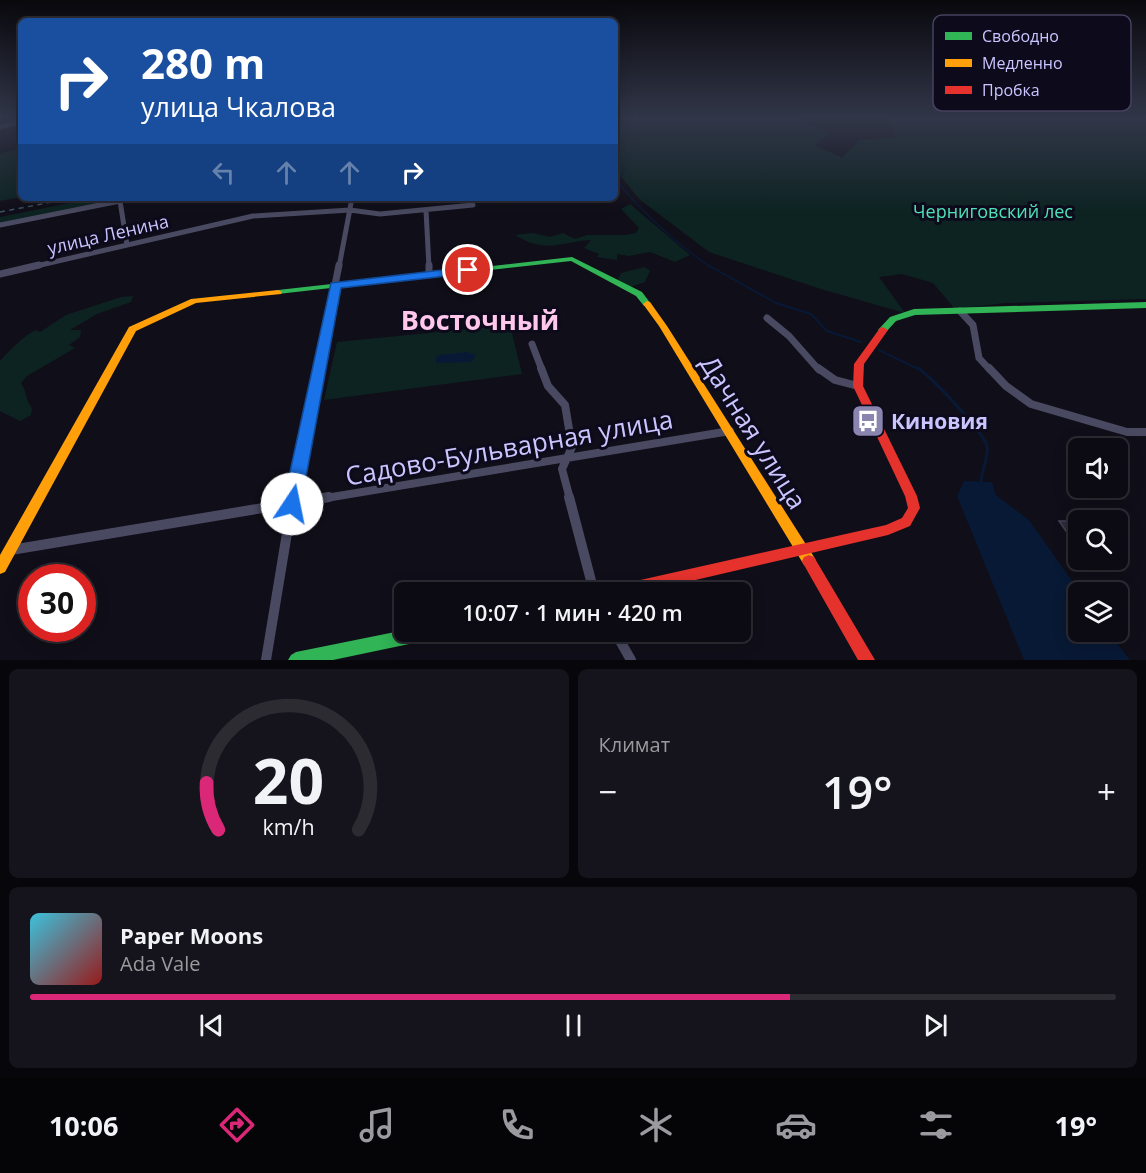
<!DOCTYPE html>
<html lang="ru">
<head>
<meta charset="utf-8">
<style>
  body { margin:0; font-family:"Open Sans",sans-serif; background:#15131b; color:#f1f3f6; height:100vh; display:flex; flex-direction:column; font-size:22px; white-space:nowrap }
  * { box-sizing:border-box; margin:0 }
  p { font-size:20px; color:#9a9a9f }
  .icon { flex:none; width:33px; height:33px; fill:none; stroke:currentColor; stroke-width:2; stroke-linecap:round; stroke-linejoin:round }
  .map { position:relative; height:660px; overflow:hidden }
  .drawer { display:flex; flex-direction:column; gap:9px; padding:9px; background:#07060a; flex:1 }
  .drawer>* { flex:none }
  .top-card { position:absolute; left:18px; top:18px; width:600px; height:183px; border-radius:9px; box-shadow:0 3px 15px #0003,0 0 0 2px #2c2b32; background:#1a4fa0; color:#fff; overflow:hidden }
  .buttons { position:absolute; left:1068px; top:438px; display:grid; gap:12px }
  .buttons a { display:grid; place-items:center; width:60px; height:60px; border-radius:9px; background:#0c0a12; box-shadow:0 3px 15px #0003,0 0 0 2px #2c2b32; font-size:30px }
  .speed { position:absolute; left:18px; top:564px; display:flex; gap:12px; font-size:30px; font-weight:700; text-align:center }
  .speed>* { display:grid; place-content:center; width:78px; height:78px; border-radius:50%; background:#0c0a12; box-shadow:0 3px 15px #0003,0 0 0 2px #2c2b32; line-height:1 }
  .speed .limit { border:9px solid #d22; background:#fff; color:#111 }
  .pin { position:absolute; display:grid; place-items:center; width:51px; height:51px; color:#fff; margin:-26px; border:3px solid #fff; border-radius:50%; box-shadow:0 2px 6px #0007 }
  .me { position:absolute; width:66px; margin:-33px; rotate:11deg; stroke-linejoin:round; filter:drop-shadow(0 0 4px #0008) }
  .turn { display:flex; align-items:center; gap:21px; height:126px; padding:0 24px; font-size:27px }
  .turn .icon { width:78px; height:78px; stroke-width:2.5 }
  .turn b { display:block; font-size:42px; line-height:51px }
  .lanes { display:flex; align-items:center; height:57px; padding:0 24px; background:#0003; justify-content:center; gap:30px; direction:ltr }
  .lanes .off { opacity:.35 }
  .big { font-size:45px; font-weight:600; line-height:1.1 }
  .drawer .card { flex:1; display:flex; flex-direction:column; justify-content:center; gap:9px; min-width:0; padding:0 21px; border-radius:9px; background:#15131b }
  .drawer .dial { align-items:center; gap:0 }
  .dial svg { height:156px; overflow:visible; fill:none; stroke:#2c2b32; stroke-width:7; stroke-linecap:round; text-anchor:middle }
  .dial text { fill:#f1f3f6; stroke:none }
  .song { display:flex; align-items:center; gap:18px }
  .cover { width:72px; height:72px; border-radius:9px; background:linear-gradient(135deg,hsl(190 70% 55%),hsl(0 70% 35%)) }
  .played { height:6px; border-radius:3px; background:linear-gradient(90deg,#db2777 70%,#2c2b32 70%) }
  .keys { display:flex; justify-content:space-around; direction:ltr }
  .heat { display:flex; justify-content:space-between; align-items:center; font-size:33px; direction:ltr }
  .drawer .tiles { flex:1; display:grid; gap:9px; grid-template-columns:1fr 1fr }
  .card:last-child { grid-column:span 2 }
  .trip { position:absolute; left:394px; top:582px; width:357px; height:60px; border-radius:9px; background:#0c0a12; box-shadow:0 3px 15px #0003,0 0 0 2px #2c2b32; font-weight:600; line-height:60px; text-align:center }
  .menu { display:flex; height:96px; justify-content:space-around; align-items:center; background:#050407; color:#9a9a9f }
  .menu .icon { width:42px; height:42px }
  .menu .selected { color:#db2777 }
  .menu b { font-size:27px; color:#f1f3f6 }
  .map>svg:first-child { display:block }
  .green { fill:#0d2322 }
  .water { fill:#081935 }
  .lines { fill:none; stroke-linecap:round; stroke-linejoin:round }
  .stream-far2 { stroke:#081935; stroke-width:1.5 }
  .stream-far1 { stroke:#081935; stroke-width:2 }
  .stream { stroke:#081935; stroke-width:3 }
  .building { fill:#2d2b3b; stroke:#434057; stroke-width:1.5 }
  .street-far4 { stroke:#494961; stroke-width:4.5 }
  .street-far3 { stroke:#494961; stroke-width:5 }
  .street-far2 { stroke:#494961; stroke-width:7 }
  .street-far1 { stroke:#494961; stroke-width:8 }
  .street { stroke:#494961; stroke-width:10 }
  .fast { fill:#30b455; fill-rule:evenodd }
  .slow { fill:#ff9f0a; fill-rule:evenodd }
  .jam { fill:#e5322d; fill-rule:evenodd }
  .rail { stroke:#3b5262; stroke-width:1.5; stroke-dasharray:5 4.5; stroke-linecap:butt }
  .route { fill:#1a73e8; stroke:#114b97; stroke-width:1.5 }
  .labels { text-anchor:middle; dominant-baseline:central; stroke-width:6; stroke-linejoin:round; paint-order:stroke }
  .far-park-label { font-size:18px; fill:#4ee2b8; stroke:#0d0a1c }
  .far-street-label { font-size:18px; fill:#cac5ff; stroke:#0d0a1c }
  .poi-label { font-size:21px; font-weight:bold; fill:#cac5ff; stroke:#0d0a1c; text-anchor:start }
  .near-street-label { font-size:26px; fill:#cac5ff; stroke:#0d0a1c }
  .district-label { font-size:27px; font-weight:bold; fill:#ffc7ec; stroke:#0d0a1c }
  .key { fill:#0d0a1c; stroke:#464260; stroke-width:1.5 }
  .key-label { font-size:16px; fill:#cac5ff }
</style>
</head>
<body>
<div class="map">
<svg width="1146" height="660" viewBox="0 0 1146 660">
  <rect width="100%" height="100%" fill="#100e18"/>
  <path class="green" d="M630 118H785L803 120 830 134 815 145 842 158 859 140 897 137 888 123 890 122 885 118H1146V299L1005 303 955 309 933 283 902 274 879 277 905 313 821 289 709 252 639 199 615 169V121Z
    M21 148V197L0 201V154Z
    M94 198H135L0 224V217Z
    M630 204 690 255 675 262 650 252 629 256 617 254V260L597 257 599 254 584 248 591 240C561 242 545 254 515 235L533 233 550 237 563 233 575 239 587 235H625L636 233 639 228 621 209Z
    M645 267 650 271 645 282 630 287 617 281 621 273Z
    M133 296 131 302 97 314 70 330H81L80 337 69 345 75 348 27 376 21 383C27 391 25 400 32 408L31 415 20 421 0 411V361C11 349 22 337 36 330L40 332 66 315 121 297Z
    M510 325 522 374 324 400 337 342Z"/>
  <path class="water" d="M467 352 476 355 471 362 436 363V357L440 355Z
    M964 481 992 482 996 495 1029 520 1080 592 1078 632H1108L1130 660H1024L957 496Z"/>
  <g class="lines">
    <path class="stream-far2" d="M615 152 616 163 625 170 617 181C644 215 675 242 710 267"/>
    <path class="stream-far1" d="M708 265 776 303 811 314 827 331 861 342
      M879 350 920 370"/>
    <path class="stream" d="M918 368C932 378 983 431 987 446 989 458 981 470 981 483"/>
  </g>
  <path class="building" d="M1059 521H1078V534H1068Z"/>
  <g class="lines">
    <path class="street-far4" d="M0 127 21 122"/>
    <path class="street-far3" d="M120 201 127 245
      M426 210 429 267
      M0 225 135 198
      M32 267 253 216 350 210 380 214 473 205
      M339 267 352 198"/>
    <path class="street-far2" d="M429 265V275
      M0 274 39 265
      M960 311 973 325 979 358 990 370
      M767 318 789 336 819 370
      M532 344 542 370
      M318 370 339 265"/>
    <path class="street-far1" d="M541 368 548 386 565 405 572 447 562 469 570 499
      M818 368 835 380 858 386
      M989 368 1006 386 1031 404 1127 432H1146
      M293 499 319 368
      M320 499 730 431"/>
    <path class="street" d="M569 497 594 592
      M11 550 329 497
      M615 632 631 660
      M266 660 293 497"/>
    <path class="fast" d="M572 257 642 292 651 304 650 306H644L636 296 571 261 278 294 274 292 278 290Z
      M1146 302V308L915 315 896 321 886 332 883 333 878 330 890 317 914 309Z
      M405 630V632H440L438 637 433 639 333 660H288L291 655 296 652Z"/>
    <path class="slow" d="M278 290 282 292 281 294 196 303 136 331 5 572 0 574V555L129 327 191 299Z
      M647 301 650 302 667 326 814 557 816 561 814 565 809 567 804 565 659 326 643 304Z"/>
    <path class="jam" d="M883 327 888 330 864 364 863 386 917 496 920 508 910 526 888 535 644 592H611L613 587 618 585 886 525 902 518 908 508 905 496 853 386 854 364 880 328Z
      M809 555 814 557 875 660H858L804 565 802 561 804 557Z"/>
    <path class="rail" d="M0 212 73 198"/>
  </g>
  <linearGradient id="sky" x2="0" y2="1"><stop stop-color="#09080d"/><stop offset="0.56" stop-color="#313648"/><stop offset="1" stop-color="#313648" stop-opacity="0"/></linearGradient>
  <rect width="1146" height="211" fill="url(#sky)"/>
  <path class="route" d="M468 267 474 270 473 273 341 288 301 504 299 510 292 512 285 510 283 504 331 283Z"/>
  <defs>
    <symbol id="bus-square" viewBox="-11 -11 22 22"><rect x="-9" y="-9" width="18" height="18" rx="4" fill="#8985ae" stroke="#0d0a1c"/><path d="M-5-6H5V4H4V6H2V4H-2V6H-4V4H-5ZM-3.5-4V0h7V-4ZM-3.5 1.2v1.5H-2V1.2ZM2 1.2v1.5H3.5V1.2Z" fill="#fff"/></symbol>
  </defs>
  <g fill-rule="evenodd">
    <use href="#bus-square" x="849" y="402" width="38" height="38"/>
  </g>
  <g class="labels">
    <g class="far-park-label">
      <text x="993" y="211">Черниговский лес</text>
    </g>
    <g class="far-street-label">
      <text transform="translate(108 234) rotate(-13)">улица Ленина</text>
    </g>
    <g class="poi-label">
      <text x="891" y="421">Киновия</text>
    </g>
    <g class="near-street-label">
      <text transform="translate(754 432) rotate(58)">Дачная улица</text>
      <text transform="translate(509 447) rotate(-10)">Садово-Бульварная улица</text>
    </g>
    <g class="district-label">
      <text x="480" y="319">Восточный</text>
    </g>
  </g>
  <rect x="933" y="15" width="198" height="96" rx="9" class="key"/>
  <rect x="945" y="32" width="27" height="8" fill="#30b455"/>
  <rect x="945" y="59" width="27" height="8" fill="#ff9f0a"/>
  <rect x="945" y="86" width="27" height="8" fill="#e5322d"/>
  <g class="key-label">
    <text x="982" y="42">Свободно</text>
    <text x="982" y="69">Медленно</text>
    <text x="982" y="96">Пробка</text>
  </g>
</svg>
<div class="buttons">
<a><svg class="icon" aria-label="sound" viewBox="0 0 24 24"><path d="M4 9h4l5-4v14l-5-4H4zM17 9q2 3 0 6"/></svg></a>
<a><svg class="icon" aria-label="search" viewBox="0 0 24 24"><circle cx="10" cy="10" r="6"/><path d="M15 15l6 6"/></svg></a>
<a><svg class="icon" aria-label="layers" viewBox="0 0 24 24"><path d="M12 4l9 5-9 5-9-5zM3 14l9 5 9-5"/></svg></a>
</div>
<div class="speed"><div class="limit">30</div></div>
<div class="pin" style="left:468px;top:270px;background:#d93025"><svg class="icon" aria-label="arrive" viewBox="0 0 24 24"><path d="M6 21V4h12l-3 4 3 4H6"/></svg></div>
<svg class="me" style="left:292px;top:504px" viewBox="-20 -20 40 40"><circle r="19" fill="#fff"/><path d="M0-13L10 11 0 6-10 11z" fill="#1a73e8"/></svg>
<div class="trip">10:07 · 1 мин · 420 m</div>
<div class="top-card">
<div class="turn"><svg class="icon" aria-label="right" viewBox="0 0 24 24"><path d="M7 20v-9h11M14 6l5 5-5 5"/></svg><div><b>280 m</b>улица Чкалова</div></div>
<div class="lanes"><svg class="icon off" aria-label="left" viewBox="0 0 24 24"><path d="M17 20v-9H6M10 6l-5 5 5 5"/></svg><svg class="icon off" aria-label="ahead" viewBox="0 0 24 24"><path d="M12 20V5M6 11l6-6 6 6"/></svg><svg class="icon off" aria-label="ahead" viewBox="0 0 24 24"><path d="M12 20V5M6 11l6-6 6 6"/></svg><svg class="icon" aria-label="right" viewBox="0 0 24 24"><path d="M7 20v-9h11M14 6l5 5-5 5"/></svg></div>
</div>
</div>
<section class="drawer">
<div class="tiles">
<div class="card dial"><svg viewBox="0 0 100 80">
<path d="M14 69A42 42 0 1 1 86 69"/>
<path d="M14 69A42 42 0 0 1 8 45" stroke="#db2777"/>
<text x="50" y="56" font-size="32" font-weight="700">20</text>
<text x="50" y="72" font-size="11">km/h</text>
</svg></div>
<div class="card"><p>Климат</p>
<div class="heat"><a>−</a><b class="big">19°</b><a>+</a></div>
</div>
<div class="card">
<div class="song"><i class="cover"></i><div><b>Paper Moons</b><p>Ada Vale</p></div></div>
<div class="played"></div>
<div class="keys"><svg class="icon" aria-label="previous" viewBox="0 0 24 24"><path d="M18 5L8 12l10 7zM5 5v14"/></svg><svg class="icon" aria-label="pause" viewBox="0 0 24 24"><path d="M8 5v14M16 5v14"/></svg><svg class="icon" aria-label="next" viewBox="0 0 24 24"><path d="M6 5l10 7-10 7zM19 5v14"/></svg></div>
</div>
</div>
</section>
<nav class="menu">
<b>10:06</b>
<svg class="icon selected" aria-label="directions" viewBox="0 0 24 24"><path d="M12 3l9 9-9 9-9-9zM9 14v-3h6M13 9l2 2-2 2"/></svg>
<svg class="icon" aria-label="music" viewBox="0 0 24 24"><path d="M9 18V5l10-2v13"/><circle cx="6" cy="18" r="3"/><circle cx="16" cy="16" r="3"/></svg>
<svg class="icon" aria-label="phone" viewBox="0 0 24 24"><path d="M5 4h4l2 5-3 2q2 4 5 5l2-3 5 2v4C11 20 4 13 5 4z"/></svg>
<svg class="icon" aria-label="climate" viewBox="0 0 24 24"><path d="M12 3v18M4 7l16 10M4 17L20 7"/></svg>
<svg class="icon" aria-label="car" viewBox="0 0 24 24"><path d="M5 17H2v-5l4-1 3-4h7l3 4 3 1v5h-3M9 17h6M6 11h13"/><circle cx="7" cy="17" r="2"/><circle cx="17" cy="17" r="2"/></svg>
<svg class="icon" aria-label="filters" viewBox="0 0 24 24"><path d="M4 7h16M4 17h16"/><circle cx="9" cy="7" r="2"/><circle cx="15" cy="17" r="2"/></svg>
<b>19°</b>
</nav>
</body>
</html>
